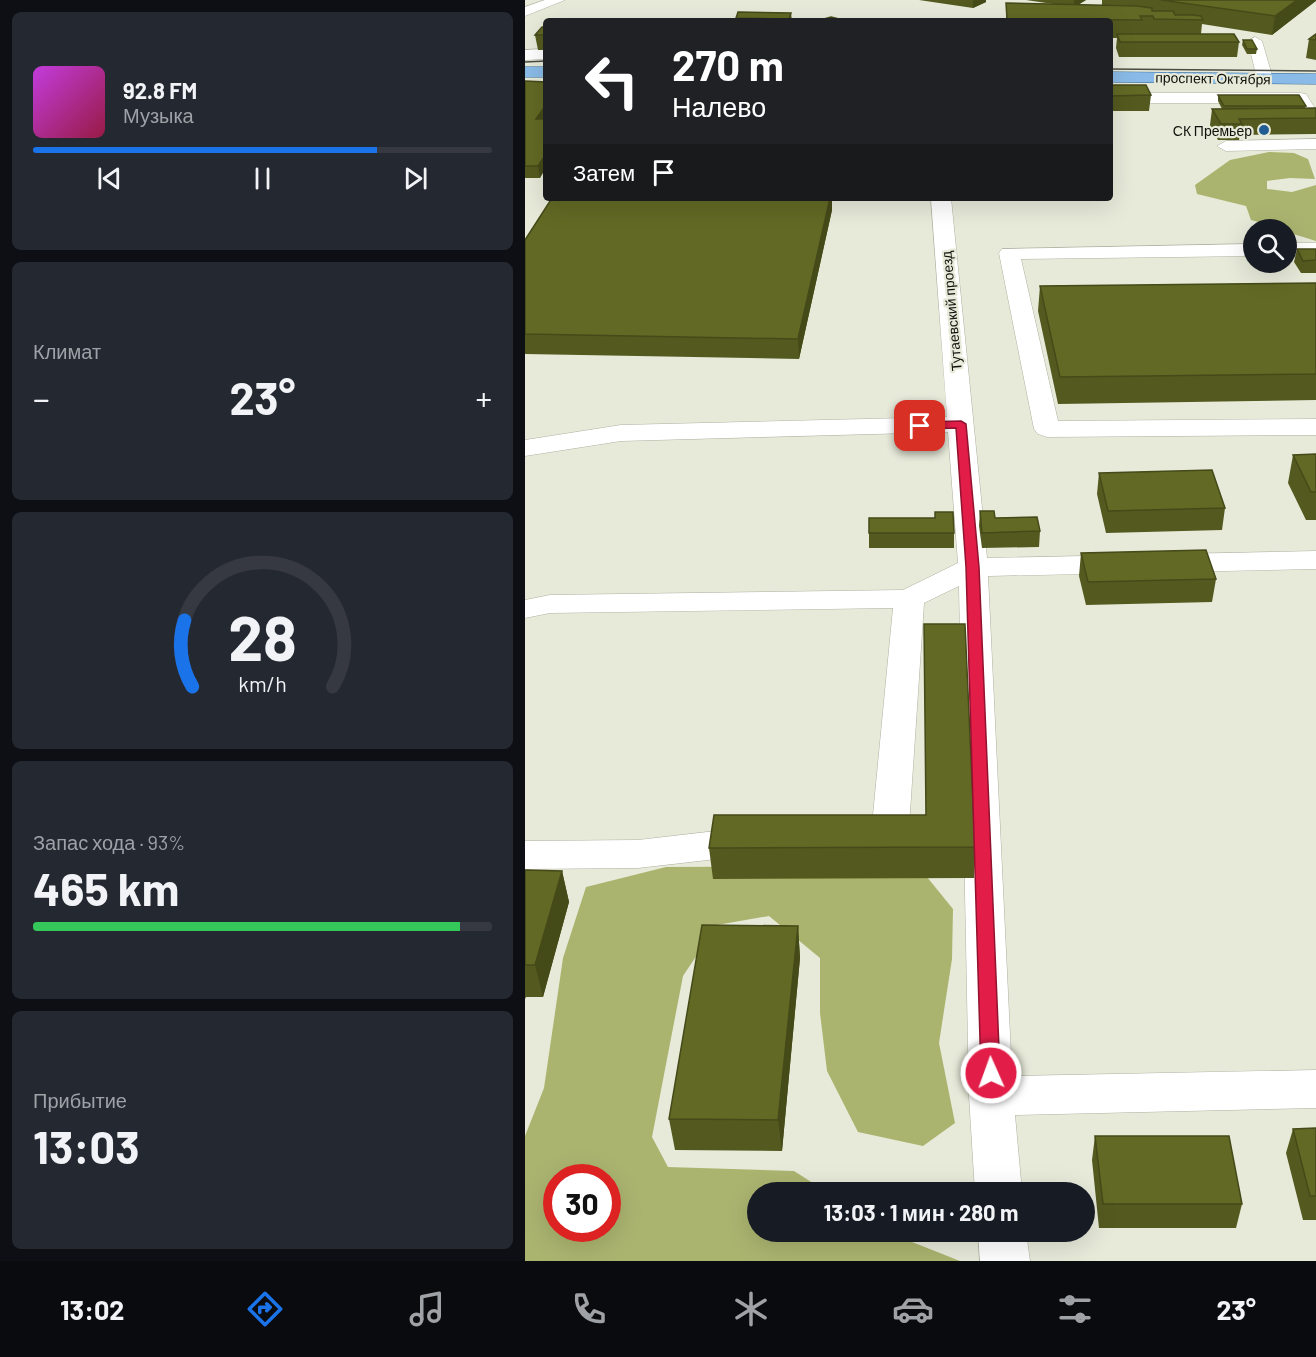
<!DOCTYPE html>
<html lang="ru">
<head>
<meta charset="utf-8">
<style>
  body { margin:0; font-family:Barlow,sans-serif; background:#242831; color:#f1f3f6; height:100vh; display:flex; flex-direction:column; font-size:22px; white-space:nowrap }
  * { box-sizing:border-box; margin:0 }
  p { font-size:20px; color:#9ea1a6 }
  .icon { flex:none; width:33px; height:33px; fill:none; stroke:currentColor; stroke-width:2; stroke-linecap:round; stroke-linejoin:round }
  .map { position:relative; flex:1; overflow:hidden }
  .sheet { display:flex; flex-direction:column; gap:12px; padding:12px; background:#0d0f14; width:525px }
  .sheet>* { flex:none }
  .guide { position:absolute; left:18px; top:18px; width:570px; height:183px; border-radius:6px; box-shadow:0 6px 24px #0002; background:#202124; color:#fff; overflow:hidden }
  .tools { position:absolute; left:718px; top:219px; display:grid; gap:12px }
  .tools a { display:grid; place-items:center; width:54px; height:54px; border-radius:50%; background:#171b24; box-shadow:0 6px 24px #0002; font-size:30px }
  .speed { position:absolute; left:18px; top:1164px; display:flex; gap:12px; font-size:30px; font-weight:700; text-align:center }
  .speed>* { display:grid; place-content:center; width:78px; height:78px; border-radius:50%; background:#171b24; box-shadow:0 6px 24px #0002; line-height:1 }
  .speed .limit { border:9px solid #d22; background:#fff; color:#111 }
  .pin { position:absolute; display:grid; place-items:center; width:51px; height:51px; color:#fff; margin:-26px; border-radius:12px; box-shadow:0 3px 9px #0006 }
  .me { position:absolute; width:66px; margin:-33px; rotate:358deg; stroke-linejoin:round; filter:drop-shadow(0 0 4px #0008) }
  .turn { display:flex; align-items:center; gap:21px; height:126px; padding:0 30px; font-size:27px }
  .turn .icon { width:78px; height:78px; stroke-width:2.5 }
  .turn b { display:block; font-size:42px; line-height:51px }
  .then { display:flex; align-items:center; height:57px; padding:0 30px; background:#0003; gap:12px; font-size:22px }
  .big { font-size:45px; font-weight:700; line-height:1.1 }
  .sheet .card { flex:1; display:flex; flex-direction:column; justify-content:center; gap:9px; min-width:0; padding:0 21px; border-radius:9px; background:#242831 }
  .sheet .dial { align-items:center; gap:0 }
  .dial svg { height:156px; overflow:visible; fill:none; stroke:#363941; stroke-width:7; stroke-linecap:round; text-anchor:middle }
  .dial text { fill:#f1f3f6; stroke:none }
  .song { display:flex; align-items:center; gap:18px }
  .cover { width:72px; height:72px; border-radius:9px; background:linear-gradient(135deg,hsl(290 70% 55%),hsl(340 70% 35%)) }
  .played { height:6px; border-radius:3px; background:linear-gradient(90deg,#1a73e8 75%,#363941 75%) }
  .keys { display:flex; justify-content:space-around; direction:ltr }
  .heat { display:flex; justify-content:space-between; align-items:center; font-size:33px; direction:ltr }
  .charge { height:9px; border-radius:4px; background:linear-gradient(90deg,#34c759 93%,#363941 0) }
  .trip { position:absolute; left:222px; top:1182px; width:348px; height:60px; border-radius:30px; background:#171b24; box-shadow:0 6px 24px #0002; font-weight:700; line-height:60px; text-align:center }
  .menu { display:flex; height:96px; justify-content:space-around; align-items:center; background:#090b0e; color:#9ea1a6 }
  .menu .icon { width:42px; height:42px }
  .menu .selected { color:#1a73e8 }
  .menu b { font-size:27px; color:#f1f3f6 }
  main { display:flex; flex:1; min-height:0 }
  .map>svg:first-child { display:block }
  .forest { fill:#abb46f; fill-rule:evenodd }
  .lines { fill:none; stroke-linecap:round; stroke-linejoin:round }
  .minor-casing { stroke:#aeb1a1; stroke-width:1 }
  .major-casing { stroke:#2d6292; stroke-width:1 }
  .minor { fill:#fff; fill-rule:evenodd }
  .major { fill:#8abbe8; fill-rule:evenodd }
  .tram { stroke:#4b4d44; stroke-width:1.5 }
  .wall { fill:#545a1f }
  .shaded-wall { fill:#454a19 }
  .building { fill:#626924; stroke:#454a19; stroke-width:1.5 }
  .route { fill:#e11d48; stroke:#92132f; stroke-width:1.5 }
  .poi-dot { fill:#215c93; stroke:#e7ead9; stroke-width:2 }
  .labels { text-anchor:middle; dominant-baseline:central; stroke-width:4.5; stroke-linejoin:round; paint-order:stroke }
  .far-street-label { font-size:14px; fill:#11120d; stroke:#e7ead9 }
  .far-poi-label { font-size:14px; fill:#11120d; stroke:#e7ead9; text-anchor:end }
</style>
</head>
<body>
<main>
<section class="sheet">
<div class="card">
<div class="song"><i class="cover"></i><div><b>92.8 FM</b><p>Музыка</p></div></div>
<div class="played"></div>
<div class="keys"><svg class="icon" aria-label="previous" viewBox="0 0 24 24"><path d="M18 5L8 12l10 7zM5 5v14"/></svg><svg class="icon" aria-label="pause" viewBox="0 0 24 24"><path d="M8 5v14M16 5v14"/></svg><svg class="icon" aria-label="next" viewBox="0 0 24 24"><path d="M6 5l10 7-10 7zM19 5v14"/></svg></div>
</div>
<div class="card"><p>Климат</p>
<div class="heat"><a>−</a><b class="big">23°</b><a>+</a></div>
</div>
<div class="card dial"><svg viewBox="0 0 100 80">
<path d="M14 69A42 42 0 1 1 86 69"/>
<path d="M14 69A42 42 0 0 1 10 35" stroke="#1a73e8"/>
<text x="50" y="56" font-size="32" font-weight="700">28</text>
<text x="50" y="72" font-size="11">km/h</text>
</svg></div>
<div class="card"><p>Запас хода · 93%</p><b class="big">465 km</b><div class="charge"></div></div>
<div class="card"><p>Прибытие</p><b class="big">13:03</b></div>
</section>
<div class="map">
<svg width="791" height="1261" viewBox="0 0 791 1261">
  <rect width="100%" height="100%" fill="#e7ead9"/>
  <path class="forest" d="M744 152 769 153 783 159 790 179 765 178 742 181V189L767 192 791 185V241L762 232V230L726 220 721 206 672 194 670 185 705 160Z
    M302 866 402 877 428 909 427 959 414 1043 430 1123 398 1146 333 1132 302 1071 295 1013V958L244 916 192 925 158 976 127 1137 143 1167 269 1171 302 1192H232V1232H362L435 1261H0V1136L19 1088 38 958 61 887 141 867ZM32 1178H82V1228H32Z"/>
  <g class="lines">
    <defs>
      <path id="minor" d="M20 0H40L0 16V7Z
        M730 37 737 41 748 79 746 82H734L732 79 723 41Z
        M21 49V59L0 60V50Z
        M585 93H775L781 94 791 110V120L752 121 743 116 752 111H774L770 103H585Z
        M791 139V149L701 151 692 146 701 141Z
        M406 198H426L462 558 791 551V569L463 576 487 1076 791 1070V1108L490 1115 497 1192H450L444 1096 434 586 399 603 384 827 378 836C360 842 341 844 322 839L316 829 322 819 348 815 368 608 25 613 0 618V600L25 595 378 590 433 563 423 432 96 441 0 456V440L96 425 422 417Z
        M762 243H791V255H762Z
        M729 244V256L496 259 533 421 791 419V435L522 437 513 434 509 429 474 253 477 249Z
        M226 827 239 831 245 841 239 851 226 855 113 868 0 869V841L113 840Z
        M453 1232H501L505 1261H455Z"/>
      <path id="major" d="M0 67H21V77H0Z
        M585 72 791 74V84L585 82Z"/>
    </defs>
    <use href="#minor" class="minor-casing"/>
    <use href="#major" class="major-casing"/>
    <use href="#minor" class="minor"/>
    <use href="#major" class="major"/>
    <path class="tram" d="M0 62 21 61
      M585 69 791 71"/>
  </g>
  <path class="wall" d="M394 0H461V2L448 8Z
    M501 0H561L553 5H577V0H791L747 35 677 24 676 34 714 42 712 57H594L591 48 592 38H585V21H481V3L528 4Z
    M266 13 267 21H211V18Z
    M21 27V50H13L10 35Z
    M791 34V60L781 58 784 39Z
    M718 40 732 49 731 54H722L717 45Z
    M0 81 20 119 15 178H0Z
    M585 85 626 95 624 111H585Z
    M693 95 781 106 780 108H791V134L715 135 714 140H693L685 125 687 109H697L693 101Z
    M307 210 274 359 0 354V240Z
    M772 249H791V273H776L769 262Z
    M791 283V400L533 404 513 311 515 286Z
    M791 454V520H781L763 483 768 455Z
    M574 473 700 508 697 530 581 533 572 494Z
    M455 511 470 518 515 531 514 547 457 548 454 526Z
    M344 533H429V548H344Z
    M556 553 691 579 687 602 561 605 554 576Z
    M450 847 449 878 188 879 184 848Z
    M0 870 37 871 44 902 18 997H1L0 999Z
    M273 926 275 958 257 1151 150 1150 144 1119Z
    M791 1128V1220H778L761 1153 768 1129Z
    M570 1136 717 1204 711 1228H574L567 1160Z"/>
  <path class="shaded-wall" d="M448 0H461V2L448 8Z
    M549 0H561L549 7Z
    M772 0H791V1L747 35 750 16Z
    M21 105V118L13 130 11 119Z
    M21 154V168L15 178 13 166Z
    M305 198H307V210L274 359 273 339Z
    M37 871 44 902 18 997 10 965Z
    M273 926 275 958 257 1151 253 1120Z"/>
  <path class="building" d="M636 0H772L750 16Z
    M481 3 612 6 627 8V11H648L650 15H668L676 16 678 20 629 19 628 16H615L617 20 482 19Z
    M213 12 266 13 264 19 211 18Z
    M306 17 322 21H307L299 19Z
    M17 27H21V35H10Z
    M592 34H709L714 42H595Z
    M791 34V40L784 39Z
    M718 40H727L732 49H722Z
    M0 81 21 82V105L11 119H21V154L13 166H0Z
    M585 85H621L626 95 585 96Z
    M693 95H774L781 106H699Z
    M791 108V118L714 119 717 124H696L687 109Z
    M27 198H305L273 339 0 334V240Z
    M772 249H791V260L778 261Z
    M791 283V374L535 377 515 286Z
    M791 454V492H786L768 455Z
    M687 470 700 508 583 511 574 473Z
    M455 511H469L470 518 512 517 515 531 457 533Z
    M410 512H428L429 533H344V518H410Z
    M681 550 691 579 563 582 556 553Z
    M399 624H440L450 847 184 848 189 815H401Z
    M0 870 37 871 10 965H0Z
    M177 925 273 926 253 1120 144 1119Z
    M791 1128V1196H785L768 1129Z
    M570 1136H704L717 1204H578Z"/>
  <path class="route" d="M436 421 441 424 454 567 475 1073 472 1078 466 1081 459 1078 456 1073 441 567 431 428 395 429 390 426 395 422Z"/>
  <circle class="poi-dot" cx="739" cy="130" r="6"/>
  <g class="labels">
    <g class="far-street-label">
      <text transform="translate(688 78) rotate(1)">проспект Октября</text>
      <text transform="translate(426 311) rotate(-95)">Тутаевский проезд</text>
    </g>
    <g class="far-poi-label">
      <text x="727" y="130">СК Премьер</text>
    </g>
  </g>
</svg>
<div class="tools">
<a><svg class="icon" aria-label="search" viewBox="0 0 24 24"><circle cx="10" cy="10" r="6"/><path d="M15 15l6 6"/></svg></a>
</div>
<div class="speed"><div class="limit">30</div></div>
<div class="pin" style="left:395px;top:426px;background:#d93025"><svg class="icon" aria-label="arrive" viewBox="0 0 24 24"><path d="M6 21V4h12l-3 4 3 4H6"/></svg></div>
<svg class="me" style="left:466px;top:1073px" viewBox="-20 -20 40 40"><circle r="17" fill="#e11d48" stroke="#fff" stroke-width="3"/><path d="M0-11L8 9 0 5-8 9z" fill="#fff"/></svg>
<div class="trip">13:03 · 1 мин · 280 m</div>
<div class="guide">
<div class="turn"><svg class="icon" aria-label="left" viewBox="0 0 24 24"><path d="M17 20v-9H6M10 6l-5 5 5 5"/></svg><div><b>270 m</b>Налево</div></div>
<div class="then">Затем<svg class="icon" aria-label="arrive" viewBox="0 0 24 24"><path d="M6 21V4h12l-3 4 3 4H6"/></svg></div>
</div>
</div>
</main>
<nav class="menu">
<b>13:02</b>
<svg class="icon selected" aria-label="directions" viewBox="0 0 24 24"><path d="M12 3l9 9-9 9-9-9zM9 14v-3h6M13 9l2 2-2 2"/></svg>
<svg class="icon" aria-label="music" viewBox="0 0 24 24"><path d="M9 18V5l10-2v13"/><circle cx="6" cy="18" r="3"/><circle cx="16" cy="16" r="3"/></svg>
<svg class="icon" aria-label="phone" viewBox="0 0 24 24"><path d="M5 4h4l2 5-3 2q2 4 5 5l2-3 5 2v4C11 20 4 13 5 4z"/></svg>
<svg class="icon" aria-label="climate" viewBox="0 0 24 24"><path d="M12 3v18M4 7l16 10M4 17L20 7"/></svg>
<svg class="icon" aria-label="car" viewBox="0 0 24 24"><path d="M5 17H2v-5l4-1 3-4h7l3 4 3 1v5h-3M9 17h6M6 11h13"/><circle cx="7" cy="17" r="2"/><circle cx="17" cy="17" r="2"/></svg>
<svg class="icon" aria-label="filters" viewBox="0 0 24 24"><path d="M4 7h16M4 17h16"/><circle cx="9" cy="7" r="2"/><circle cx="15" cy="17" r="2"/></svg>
<b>23°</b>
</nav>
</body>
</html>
